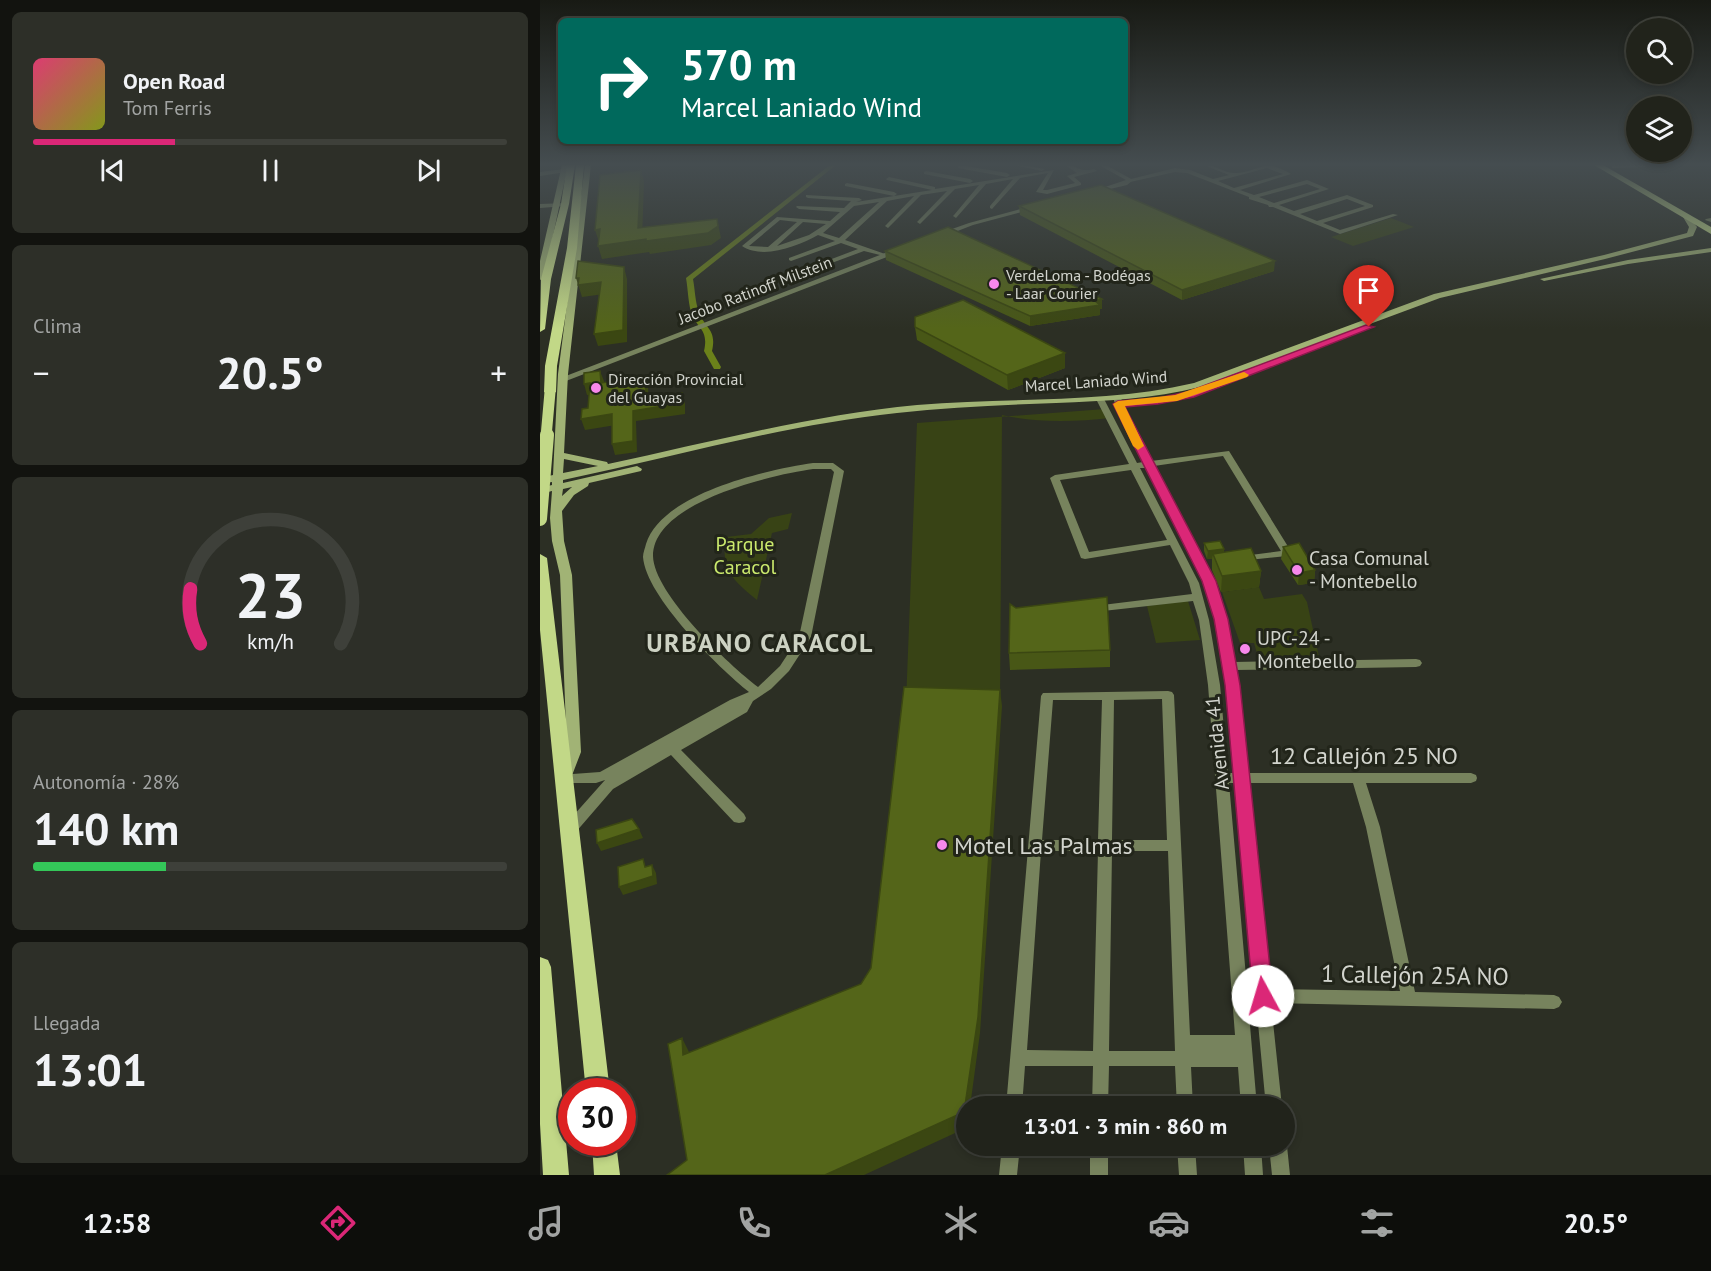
<!DOCTYPE html>
<html lang="es">
<head>
<meta charset="utf-8">
<style>
  body { margin:0; font-family:"PT Sans",sans-serif; background:#2d2f28; color:#f1f3f6; height:100vh; display:flex; flex-direction:column; font-size:22px; white-space:nowrap }
  * { box-sizing:border-box; margin:0 }
  p { font-size:20px; color:#a2a4a3 }
  .icon { flex:none; width:33px; height:33px; fill:none; stroke:currentColor; stroke-width:2; stroke-linecap:round; stroke-linejoin:round }
  .map { position:relative; flex:1; overflow:hidden }
  .sheet { display:flex; flex-direction:column; gap:12px; padding:12px; background:#12130f; width:540px }
  .sheet>* { flex:none }
  .guide { position:absolute; left:18px; top:18px; width:570px; height:126px; border-radius:9px; box-shadow:0 3px 9px #0003,0 0 0 2px #3e403a; background:#00695c; color:#fff; overflow:hidden }
  .buttons { position:absolute; left:1086px; top:18px; display:grid; gap:12px }
  .buttons a { display:grid; place-items:center; width:66px; height:66px; border-radius:50%; background:#21231b; box-shadow:0 3px 9px #0003,0 0 0 2px #3e403a; font-size:30px }
  .speed { position:absolute; left:18px; top:1078px; display:flex; gap:12px; font-size:30px; font-weight:700; text-align:center }
  .speed>* { display:grid; place-content:center; width:78px; height:78px; border-radius:50%; background:#21231b; box-shadow:0 3px 9px #0003,0 0 0 2px #3e403a; line-height:1 }
  .speed .limit { border:9px solid #d22; background:#fff; color:#111 }
  .pin { position:absolute; display:grid; place-items:center; width:51px; height:51px; color:#fff; margin:-62px -26px; border-radius:50% 50% 50% 0; rotate:-45deg; box-shadow:0 0 6px #0007 }
  .pin .icon { rotate:45deg }
  .me { position:absolute; width:66px; margin:-33px; rotate:354deg; stroke-linejoin:round; filter:drop-shadow(0 0 4px #0008) }
  .turn { display:flex; align-items:center; gap:21px; height:126px; padding:0 24px; font-size:27px }
  .turn .icon { width:78px; height:78px; stroke-width:2.5 }
  .turn b { display:block; font-size:42px; line-height:51px }
  .big { font-size:45px; font-weight:800; line-height:1.1 }
  .sheet .tile { flex:1; display:flex; flex-direction:column; justify-content:center; gap:9px; min-width:0; padding:0 21px; border-radius:9px; background:#2d2f28 }
  .sheet .dial { align-items:center; gap:0 }
  .dial svg { height:156px; overflow:visible; fill:none; stroke:#3e403a; stroke-width:7; stroke-linecap:round; text-anchor:middle }
  .dial text { fill:#f1f3f6; stroke:none }
  .song { display:flex; align-items:center; gap:18px }
  .cover { width:72px; height:72px; border-radius:9px; background:linear-gradient(135deg,hsl(340 70% 55%),hsl(70 70% 35%)) }
  .played { height:6px; border-radius:3px; background:linear-gradient(90deg,#db2777 30%,#3e403a 30%) }
  .keys { display:flex; justify-content:space-around; direction:ltr }
  .heat { display:flex; justify-content:space-between; align-items:center; font-size:33px; direction:ltr }
  .charge { height:9px; border-radius:4px; background:linear-gradient(90deg,#34c759 28%,#3e403a 0) }
  .trip { position:absolute; left:416px; top:1096px; width:339px; height:60px; border-radius:30px; background:#21231b; box-shadow:0 3px 9px #0003,0 0 0 2px #3e403a; font-weight:800; line-height:60px; text-align:center }
  .menu { display:flex; height:96px; justify-content:space-around; align-items:center; background:#0d0e0b; color:#a2a4a3 }
  .menu .icon { width:42px; height:42px }
  .menu .current { color:#db2777 }
  .menu b { font-size:27px; color:#f1f3f6 }
  main { display:flex; flex:1; min-height:0 }
  .map>svg:first-child { display:block }
  .green { fill:#384315 }
  .lines { fill:none; stroke-linecap:round; stroke-linejoin:round }
  .canal { fill:#6b811a; fill-rule:evenodd }
  .minor { fill:#77835d; fill-rule:evenodd }
  .tertiary { fill:#77835d; fill-rule:evenodd }
  .secondary { fill:#a1b375; fill-rule:evenodd }
  .primary { fill:#c2d887; fill-rule:evenodd }
  .trunk { fill:#d0e990; fill-rule:evenodd }
  .primary-bridge-far1 { stroke:#c2d887; stroke-width:11 }
  .primary-bridge { stroke:#c2d887; stroke-width:14 }
  .wall { fill:#485716 }
  .shaded-wall { fill:#3b4712 }
  .building { fill:#546519; stroke:#3b4712; stroke-width:1.5 }
  .route { fill:#db2777; stroke:#8e194d; stroke-width:1.5 }
  .slow { fill:#f59e0b }
  .poi-dot { fill:#f788eb; stroke:#22251a; stroke-width:2 }
  .labels { text-anchor:middle; dominant-baseline:central; stroke-width:6; stroke-linejoin:round; paint-order:stroke }
  .far-poi-label { font-size:16px; fill:#d2d4cd; stroke:#22251a; text-anchor:start }
  .far-street-label { font-size:16px; fill:#d2d4cd; stroke:#22251a }
  .park-label { font-size:20px; fill:#cbea6d; stroke:#22251a }
  .poi-label { font-size:20px; fill:#d2d4cd; stroke:#22251a; text-anchor:start }
  .street-label { font-size:20px; fill:#d2d4cd; stroke:#22251a }
  .near-street-label { font-size:24px; fill:#d2d4cd; stroke:#22251a }
  .near-poi-label { font-size:24px; fill:#d2d4cd; stroke:#22251a; text-anchor:start }
  .district-label { font-size:26px; font-weight:bold; letter-spacing:1.5px; fill:#cdd2c3; stroke:#22251a }
</style>
</head>
<body>
<main>
<section class="sheet">
<div class="tile">
<div class="song"><i class="cover"></i><div><b>Open Road</b><p>Tom Ferris</p></div></div>
<div class="played"></div>
<div class="keys"><svg class="icon" aria-label="previous" viewBox="0 0 24 24"><path d="M18 5L8 12l10 7zM5 5v14"/></svg><svg class="icon" aria-label="pause" viewBox="0 0 24 24"><path d="M8 5v14M16 5v14"/></svg><svg class="icon" aria-label="next" viewBox="0 0 24 24"><path d="M6 5l10 7-10 7zM19 5v14"/></svg></div>
</div>
<div class="tile"><p>Clima</p>
<div class="heat"><a>−</a><b class="big">20.5°</b><a>+</a></div>
</div>
<div class="tile dial"><svg viewBox="0 0 100 80">
<path d="M14 69A42 42 0 1 1 86 69"/>
<path d="M14 69A42 42 0 0 1 9 41" stroke="#db2777"/>
<text x="50" y="56" font-size="32" font-weight="700">23</text>
<text x="50" y="72" font-size="11">km/h</text>
</svg></div>
<div class="tile"><p>Autonomía · 28%</p><b class="big">140 km</b><div class="charge"></div></div>
<div class="tile"><p>Llegada</p><b class="big">13:01</b></div>
</section>
<div class="map">
<svg width="1171" height="1175" viewBox="0 0 1171 1175">
  <rect width="100%" height="100%" fill="#2c2f24"/>
  <path class="green" d="M851 218 874 227 813 246 791 237Z
    M565 409 570 418C535 422 496 423 462 415L460 705 366 703 377 423Z
    M252 513 248 529 232 533 217 600C194 581 180 570 186 537L211 534 229 518Z
    M719 587 724 599 762 594 767 602 779 657H718L714 643H700L682 592Z
    M648 601 660 640 616 643 607 606Z"/>
  <g class="lines">
    <path class="canal" d="M290 165H296L153 279C155 289 155 302 159 312 165 329 177 329 172 351L181 367 180 369H174L164 351C169 329 157 329 151 312 148 301 148 289 146 278Z"/>
    <path class="minor" d="M420 165 467 173 470 175 467 177 418 168V166Z
      M473 165H483L505 169 502 171Z
      M525 165C538 165 538 173 554 169L557 171 534 177 541 183V185L507 194 496 192 508 173 480 178 452 209 450 208V206L473 179 446 184 416 218 413 216 414 215 439 185 415 189 380 224 377 222 378 221 407 191 381 195 348 228 345 226 346 225 374 196 347 201 305 240 348 255V257L324 251 270 271 268 270V268L318 249 301 243 251 261 249 260V258L295 241 278 235C258 246 223 260 202 246L237 217 290 221 300 212 259 209 256 207 257 206 304 208 311 201 268 198 266 197V195L319 198 322 200 316 202 392 190 347 180 346 179 349 177 395 187V189L514 170 503 190H507L535 183 527 176 537 173ZM339 202 299 238 283 233 314 206ZM240 220 257 222 228 247 209 246ZM263 222 286 224 269 235 237 246Z
      M664 165C675 164 685 174 696 173 722 171 722 157 751 174L700 190 714 195 767 180 789 189 739 205 754 211 807 195 833 205V207L783 223 800 230 853 214 858 215 800 234 733 207H729L728 205 709 199V197L647 173 635 172 590 182 587 180 635 168 650 170 673 179 689 175ZM727 168 743 174 694 188 678 181ZM767 184 780 189 734 203 719 197ZM807 199 825 206 777 221 760 214Z
      M1074 165H1107L1104 167 1072 168V166Z
      M24 169 26 170V172L0 176V172Z
      M386 171 430 179 433 181 430 183 384 174V172Z
      M307 183 354 192 357 194 354 196 305 186V184Z
      M27 203 28 204 25 206 0 208V204Z
      M574 396H580L581 398 589 420 611 461 689 451 752 553 747 556 699 561 698 559 699 557 703 556 741 551 683 456 614 466 674 581 686 619 694 662 876 659 880 660 882 663 880 666 876 667 695 670 707 773H931L936 775 937 778 936 781 931 783H826L840 827 875 992 1014 995 1019 997 1022 1002 1019 1007 1014 1009 731 1003 742 1107H726L716 1002H708L717 1107H701L698 1067H651L653 1107H637L635 1066H569L568 1107H552L553 1066H485L482 1107H466L501 696 503 693 628 691 632 692 634 695 650 1035H695L668 685 659 620 653 601 554 612 549 609 554 606 652 594 649 583 630 545 545 559 541 558 510 478 515 475 589 464 556 399 560 397 564 399 597 463 603 462 581 420 573 398ZM600 468H605L664 581 676 619 686 685 694 773H688L680 685 669 620 659 583ZM591 470 627 540 549 552 520 480ZM622 699 627 840H572L574 700ZM513 700H562L558 840H502ZM689 783H695L715 988H707ZM708 783H813L826 827 860 991 730 989ZM501 851H558L553 1051 487 1050ZM572 851H628L635 1051H569Z
      M273 463H293L304 471 271 637 249 671 231 689 213 701 207 712 141 750 204 814 206 818 204 822 199 823 194 822 131 755 73 789 35 833 30 834 25 833 23 829 25 825 65 780 56 783H24L19 781 18 778 19 775 60 772 190 700 209 692C179 668 106 597 103 557 103 553 105 548 106 544 122 493 226 470 273 463ZM273 469H291L294 472 259 637 240 666 218 687C189 665 114 594 113 556 113 502 231 475 273 469Z
      M744 1140 747 1146 750 1175H732L729 1146H744Z
      M462 1146H480L477 1175H459Z
      M550 1146H568V1175H550Z
      M637 1146H655L657 1175H639Z
      M703 1146H721L723 1175H705Z"/>
    <path class="tertiary" d="M559 165H566L593 180 587 185 553 193V191L586 180Z
      M495 205 498 207 497 208 433 225 402 237 395 235 429 223Z
      M1171 218V222L1165 220 1166 219Z
      M358 248 365 250 26 381H20L18 379Z"/>
    <path class="secondary" d="M22 165H28L4 278 0 280V261Z
      M45 165H51L28 374 24 453 67 462 68 464C171 442 272 415 377 405 468 397 565 404 654 383L894 294 1064 255 1147 233 1149 227 1143 217 1144 216H1148L1157 227 1153 236 1065 259 900 298 660 387C613 399 565 401 516 403 463 405 410 407 357 413 244 425 134 457 23 480V483L97 466 102 469 101 471 49 483 48 486 34 495 22 511 24 541 32 575 41 752 31 778 26 780 21 778 19 774 27 752 20 575 12 541 10 518 12 491 0 494V488L12 485V482L0 484V478L13 475 18 374ZM24 459 58 466 23 473ZM32 487 22 496 23 489Z
      M1171 248V252L1088 264 1004 281 1000 279 1088 260Z"/>
    <path class="primary" d="M27 165H35L29 204 11 279 5 329 0 332 1 279 21 204Z
      M36 165H44L37 248 17 366 16 392 10 395 4 392 5 366 27 248Z
      M0 554 7 558 70 1092H46L0 630Z
      M0 957 8 960 11 967 29 1175H3L0 1124Z
      M52 1143H76L80 1175H54Z"/>
    <path class="trunk" d="M1054 165H1063L1171 227V234Z"/>
    <path class="primary-bridge-far1" d="M6 437 10 392"/>
    <path class="primary-bridge" d="M0 519 7 435"/>
  </g>
  <path class="wall" d="M479 206 734 271 642 300 480 215Z
    M345 251 562 309H560V315L490 326 346 260Z
    M375 327 525 368 468 390 377 340Z
    M664 543 684 549V552L721 571 719 587 681 592 672 570V559H667L664 551Z
    M743 547 775 570 774 583 758 585 741 559Z
    M476 608 570 650V667L470 670 469 653Z"/>
  <path class="shaded-wall" d="M101 170 104 181 102 240 98 228Z
    M177 219 181 238 171 245 110 254 109 252 62 259 58 246Z
    M60 229 59 242 55 230Z
    M735 261 734 271 642 300V290Z
    M84 267 87 279V342L58 346 54 334Z
    M36 278H39L61 282 64 294 42 297Z
    M562 299V309H560V315L490 326V316Z
    M525 353V368L468 390 467 375Z
    M60 371 64 381V394L61 383Z
    M105 377 108 387 109 408 142 393 145 404V414L96 421 97 452 75 455 72 444 93 411Z
    M50 383 54 394 47 395 44 384Z
    M72 414 76 425 45 430 41 419Z
    M684 549V557L673 554 672 559H667L668 551Z
    M775 570 774 583 758 585 759 573Z
    M721 571 719 587 681 592 682 576Z
    M460 690 462 706 440 1033 430 1107H426V1128L324 1175H285Z
    M99 829 103 838 61 851 57 843Z
    M112 865 116 873 117 884 83 895 79 887Z
    M142 1038 150 1054 143 1055Z"/>
  <path class="building" d="M101 170 98 228 177 219 178 226 168 233 106 241V239L58 246 60 229 55 230 60 175Z
    M561 185 735 261 642 290 479 206Z
    M408 227 562 299 555 301 560 305 490 316 345 251Z
    M38 261 84 267 83 330 54 334 61 282 38 285 39 278H36Z
    M423 300 525 353 467 375 375 327V317Z
    M60 371 61 383 105 377 106 399 142 393V403L93 411V441L72 444V414L41 419 42 409 48 408 50 383 44 384V373Z
    M680 541 684 549 668 551 664 543Z
    M759 543 775 570 759 573 743 547Z
    M711 548 721 571 682 576 673 554Z
    M567 597 570 650 469 653 470 604 476 608Z
    M364 687 460 690 438 1017 424 1112 285 1175H127L147 1160 128 1044 142 1038 143 1055 321 984 331 968Z
    M92 819 99 829 57 843 56 830Z
    M103 859 105 867 112 865 113 876 79 887 78 867Z"/>
  <linearGradient id="sky" x2="0" y2="1"><stop stop-color="#181a14"/><stop offset="0.5" stop-color="#454d50"/><stop offset="1" stop-color="#454d50" stop-opacity="0"/></linearGradient>
  <rect width="1171" height="329" fill="url(#sky)"/>
  <path class="route" d="M826 325 834 327 654 397 618 404 585 407 676 581 688 619 700 685 733 996 730 1003 723 1005 716 1003 713 996 685 685 674 619 662 581 573 404 578 401 618 398 647 392Z"/>
  <path class="slow" d="M704 372 709 375 707 377 637 401 585 406 604 446 598 450 593 446 573 404 578 401 635 395Z"/>
  <g class="poi-dot">
    <circle cx="454" cy="284" r="6"/>
    <circle cx="56" cy="388" r="6"/>
    <circle cx="757" cy="570" r="6"/>
    <circle cx="705" cy="649" r="6"/>
    <circle cx="402" cy="845" r="6"/>
  </g>
  <g class="labels">
    <g class="far-poi-label">
      <text x="466" y="275">VerdeLoma - Bodégas<tspan x="466" dy="18">- Laar Courier</tspan></text>
      <text x="68" y="379">Dirección Provincial<tspan x="68" dy="18">del Guayas</tspan></text>
    </g>
    <g class="far-street-label">
      <text transform="translate(215 290) rotate(-21)">Jacobo Ratinoff Milstein</text>
      <text transform="translate(556 381) rotate(-4)">Marcel Laniado Wind</text>
    </g>
    <g class="park-label">
      <text x="205" y="544">Parque<tspan x="205" dy="23">Caracol</tspan></text>
    </g>
    <g class="poi-label">
      <text x="769" y="558">Casa Comunal<tspan x="769" dy="23">- Montebello</tspan></text>
      <text x="717" y="638">UPC-24 -<tspan x="717" dy="23">Montebello</tspan></text>
    </g>
    <g class="street-label">
      <text transform="translate(677 743) rotate(-96)">Avenida 41</text>
    </g>
    <g class="near-street-label">
      <text x="824" y="755">12 Callejón 25 NO</text>
      <text transform="translate(875 975) rotate(1)">1 Callejón 25A NO</text>
    </g>
    <g class="near-poi-label">
      <text x="414" y="845">Motel Las Palmas</text>
    </g>
    <g class="district-label">
      <text x="220" y="642">URBANO CARACOL</text>
    </g>
  </g>
</svg>
<div class="buttons">
<a><svg class="icon" aria-label="search" viewBox="0 0 24 24"><circle cx="10" cy="10" r="6"/><path d="M15 15l6 6"/></svg></a>
<a><svg class="icon" aria-label="layers" viewBox="0 0 24 24"><path d="M12 4l9 5-9 5-9-5zM3 14l9 5 9-5"/></svg></a>
</div>
<div class="speed"><div class="limit">30</div></div>
<div class="pin" style="left:829px;top:327px;background:#d93025"><svg class="icon" aria-label="arrive" viewBox="0 0 24 24"><path d="M6 21V4h12l-3 4 3 4H6"/></svg></div>
<svg class="me" style="left:723px;top:996px" viewBox="-20 -20 40 40"><circle r="19" fill="#fff"/><path d="M0-13L10 11 0 6-10 11z" fill="#db2777"/></svg>
<div class="trip">13:01 · 3 min · 860 m</div>
<div class="guide">
<div class="turn"><svg class="icon" aria-label="right" viewBox="0 0 24 24"><path d="M7 20v-9h11M14 6l5 5-5 5"/></svg><div><b>570 m</b>Marcel Laniado Wind</div></div>
</div>
</div>
</main>
<nav class="menu">
<b>12:58</b>
<svg class="icon current" aria-label="directions" viewBox="0 0 24 24"><path d="M12 3l9 9-9 9-9-9zM9 14v-3h6M13 9l2 2-2 2"/></svg>
<svg class="icon" aria-label="music" viewBox="0 0 24 24"><path d="M9 18V5l10-2v13"/><circle cx="6" cy="18" r="3"/><circle cx="16" cy="16" r="3"/></svg>
<svg class="icon" aria-label="phone" viewBox="0 0 24 24"><path d="M5 4h4l2 5-3 2q2 4 5 5l2-3 5 2v4C11 20 4 13 5 4z"/></svg>
<svg class="icon" aria-label="climate" viewBox="0 0 24 24"><path d="M12 3v18M4 7l16 10M4 17L20 7"/></svg>
<svg class="icon" aria-label="car" viewBox="0 0 24 24"><path d="M5 17H2v-5l4-1 3-4h7l3 4 3 1v5h-3M9 17h6M6 11h13"/><circle cx="7" cy="17" r="2"/><circle cx="17" cy="17" r="2"/></svg>
<svg class="icon" aria-label="filters" viewBox="0 0 24 24"><path d="M4 7h16M4 17h16"/><circle cx="9" cy="7" r="2"/><circle cx="15" cy="17" r="2"/></svg>
<b>20.5°</b>
</nav>
</body>
</html>
